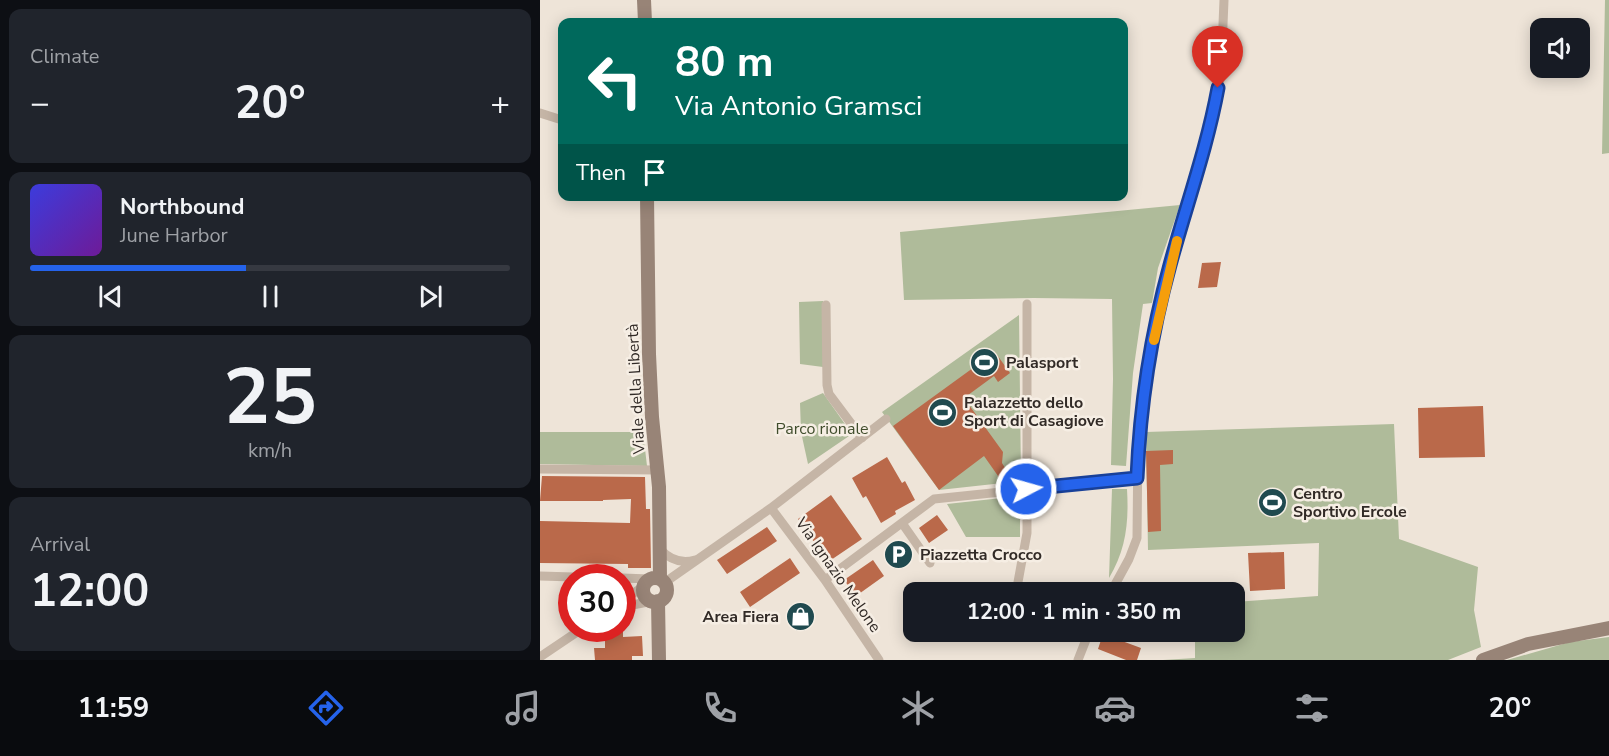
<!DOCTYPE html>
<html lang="en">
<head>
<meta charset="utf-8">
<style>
  body { margin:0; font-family:"Nunito Sans",sans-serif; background:#20242c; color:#f1f3f6; height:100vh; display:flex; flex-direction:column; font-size:22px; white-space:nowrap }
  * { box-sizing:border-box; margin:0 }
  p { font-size:20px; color:#9ea1a6 }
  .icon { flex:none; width:33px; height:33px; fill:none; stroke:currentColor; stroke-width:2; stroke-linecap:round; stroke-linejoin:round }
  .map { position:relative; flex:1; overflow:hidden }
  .sheet { display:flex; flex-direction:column; gap:9px; padding:9px; background:#0d0f14; width:540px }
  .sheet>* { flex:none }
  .hud { position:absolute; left:18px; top:18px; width:570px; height:183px; border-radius:12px; box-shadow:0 3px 15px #0003; background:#00695c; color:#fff; overflow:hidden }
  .fabs { position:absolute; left:990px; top:18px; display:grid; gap:12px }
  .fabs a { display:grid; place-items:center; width:60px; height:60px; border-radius:12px; background:#171b24; box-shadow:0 3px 15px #0003; font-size:30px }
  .speed { position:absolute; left:18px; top:564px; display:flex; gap:12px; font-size:30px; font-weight:700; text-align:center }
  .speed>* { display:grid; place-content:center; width:78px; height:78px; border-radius:50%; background:#171b24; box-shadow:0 3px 15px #0003; line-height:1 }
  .speed .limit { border:9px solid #d22; background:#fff; color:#111 }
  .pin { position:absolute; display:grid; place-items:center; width:51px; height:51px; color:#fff; margin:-62px -26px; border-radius:50% 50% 50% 0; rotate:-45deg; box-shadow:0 0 6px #0007 }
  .pin .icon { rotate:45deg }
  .me { position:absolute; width:66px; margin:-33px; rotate:84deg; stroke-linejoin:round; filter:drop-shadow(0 0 4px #0008) }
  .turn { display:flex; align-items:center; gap:21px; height:126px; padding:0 18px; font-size:27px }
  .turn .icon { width:78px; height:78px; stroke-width:2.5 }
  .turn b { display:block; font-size:42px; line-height:51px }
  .then { display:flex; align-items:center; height:57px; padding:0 18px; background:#0003; gap:12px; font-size:22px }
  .big { font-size:45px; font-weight:700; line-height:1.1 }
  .sheet .tile { flex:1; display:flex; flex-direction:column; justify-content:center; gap:9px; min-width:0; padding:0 21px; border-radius:12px; background:#20242c }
  .sheet .dial { align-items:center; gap:0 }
  .dial b { font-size:78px; line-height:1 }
  .song { display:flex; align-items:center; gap:18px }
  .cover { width:72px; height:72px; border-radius:9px; background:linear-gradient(135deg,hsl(240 70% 55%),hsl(280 70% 35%)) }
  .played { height:6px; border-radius:3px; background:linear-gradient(90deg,#2563eb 45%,#363941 45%) }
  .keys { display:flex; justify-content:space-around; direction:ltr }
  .heat { display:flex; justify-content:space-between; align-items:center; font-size:33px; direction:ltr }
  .trip { position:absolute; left:363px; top:582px; width:342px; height:60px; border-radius:12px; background:#171b24; box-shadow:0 3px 15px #0003; font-weight:700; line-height:60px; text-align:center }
  .tabs { display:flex; height:96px; justify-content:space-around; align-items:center; background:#090b0e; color:#9ea1a6 }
  .tabs .icon { width:42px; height:42px }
  .tabs .current { color:#2563eb }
  .tabs b { font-size:27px; color:#f1f3f6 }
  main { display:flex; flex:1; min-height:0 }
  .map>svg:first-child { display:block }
  .green { fill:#afbb9a }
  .building { fill:#ba694a }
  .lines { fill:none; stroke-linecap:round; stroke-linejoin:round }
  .street { stroke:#c5b5a6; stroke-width:9 }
  .secondary { stroke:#988477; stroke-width:14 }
  .route-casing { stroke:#184099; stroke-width:15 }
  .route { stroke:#2563eb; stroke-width:10 }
  .slow { stroke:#f59e0b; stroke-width:10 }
  .labels { text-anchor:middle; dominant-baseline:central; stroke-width:5; stroke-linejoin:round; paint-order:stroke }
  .poi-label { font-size:16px; font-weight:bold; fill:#312a26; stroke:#f6eee4; text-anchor:start }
  .street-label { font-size:16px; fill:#312a26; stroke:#f6eee4 }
  .park-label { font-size:16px; fill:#404d2c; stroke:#f6eee4 }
</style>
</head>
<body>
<main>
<section class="sheet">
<div class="tile"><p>Climate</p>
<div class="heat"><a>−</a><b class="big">20°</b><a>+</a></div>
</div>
<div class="tile">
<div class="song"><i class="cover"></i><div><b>Northbound</b><p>June Harbor</p></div></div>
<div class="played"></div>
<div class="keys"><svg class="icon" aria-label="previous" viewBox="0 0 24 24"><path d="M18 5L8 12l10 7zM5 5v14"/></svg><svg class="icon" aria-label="pause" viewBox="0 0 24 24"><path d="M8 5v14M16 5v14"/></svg><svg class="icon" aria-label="next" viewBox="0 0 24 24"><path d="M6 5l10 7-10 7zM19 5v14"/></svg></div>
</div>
<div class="tile dial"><b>25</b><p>km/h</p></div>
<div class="tile"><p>Arrival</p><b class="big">12:00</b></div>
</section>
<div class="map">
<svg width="1069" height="660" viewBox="0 0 1069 660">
  <rect width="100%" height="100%" fill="#eee4d8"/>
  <path class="green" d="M1065 0H1069V153L1062 154Z
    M640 205 618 268 612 303 603 304 593 373 586 466 571 465 573 379 572 299 494 298 364 300 360 232Z
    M283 301V367L260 364 259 302Z
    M479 315 481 480 463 483 399 490 342 412Z
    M283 393 312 434 268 464 261 432 260 403Z
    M854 424 859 539 938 567 934 610 941 647 908 660H623L655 658V632H694L695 602 778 596 779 543 608 550 606 432Z
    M0 432H103L107 466 0 464Z
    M572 489H587C589 522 586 550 569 578Z
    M480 496V537H426L407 504Z
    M1069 637V660H967L1030 642Z"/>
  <path class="building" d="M681 262 677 287 658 288 662 263Z
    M455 352 470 373 458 382 454 376 424 398 463 452 462 463 473 481 463 483 444 456 399 490 353 426Z
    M943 406 945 457 879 458 878 408Z
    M633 450V464L620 465 621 531 608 532 606 451Z
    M347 457 362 483 365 481 375 500 355 511 356 514 341 523 326 496 323 498 312 478Z
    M2 476 105 477 106 509H110L111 568H88V564L0 563V521L90 523 91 499 63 500V501H0Z
    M291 495 322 539 288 562 258 519Z
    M397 515 408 530 389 543 379 528Z
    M227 527 237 541 187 574 177 560Z
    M744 552 745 589 710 591 708 553Z
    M250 558 260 573 210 607 200 592Z
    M333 560 344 576 316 596 304 580Z
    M65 628H83V637L102 636 103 656H92V660H55L54 648H65Z
    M628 632H647V641H628Z
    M563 634 601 648 597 660H586L558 649Z"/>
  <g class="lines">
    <path class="street" d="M0 113 22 120
      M286 305 287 385 289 394 322 438
      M0 469 118 470
      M231 508 285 580 339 660
      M362 523 390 563
      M120 549C130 560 141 564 155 560
      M0 576 67 578
      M82 578 110 579
      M285 580 394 499 597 478
      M478 582 487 533V304
      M124 583 231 508 346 419
      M571 592 589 559 597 538 598 441 603 392 629 267 676 103 681 73 684 0
      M82 601 104 586
      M82 607 113 601
      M0 657 43 628
      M538 660 549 632"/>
    <path class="secondary" d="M104 0 105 22
      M107 196 109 354 112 417 119 487 120 579
      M103 590a12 12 0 1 1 24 0a12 12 0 1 1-24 0Z
      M118 601 119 660
      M943 660 988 644 1069 628"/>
  </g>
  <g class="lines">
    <defs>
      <path id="route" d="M486 489 597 478C600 406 611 334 630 265 646 206 667 148 678 88"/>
    </defs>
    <use href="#route" class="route-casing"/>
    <use href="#route" class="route"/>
    <path class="slow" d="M614 340 637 241"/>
  </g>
  <defs>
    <symbol id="stadium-disc" viewBox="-11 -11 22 22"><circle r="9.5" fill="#204a4f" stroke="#f6eee4"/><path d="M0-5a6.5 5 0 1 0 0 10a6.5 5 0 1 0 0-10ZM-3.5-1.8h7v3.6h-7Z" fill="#fff"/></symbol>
    <symbol id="parking-disc" viewBox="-11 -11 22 22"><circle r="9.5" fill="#204a4f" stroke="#f6eee4"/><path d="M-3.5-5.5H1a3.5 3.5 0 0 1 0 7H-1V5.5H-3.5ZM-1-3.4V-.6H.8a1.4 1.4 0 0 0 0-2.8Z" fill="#fff"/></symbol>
    <symbol id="shop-disc" viewBox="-11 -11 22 22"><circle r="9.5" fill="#204a4f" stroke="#f6eee4"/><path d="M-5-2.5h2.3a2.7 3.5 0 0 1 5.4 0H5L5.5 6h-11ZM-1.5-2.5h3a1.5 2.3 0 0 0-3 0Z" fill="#fff"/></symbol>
  </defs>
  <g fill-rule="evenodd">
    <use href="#stadium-disc" x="428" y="346" width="33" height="33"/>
    <use href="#stadium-disc" x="386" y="396" width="33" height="33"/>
    <use href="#stadium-disc" x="716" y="486" width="33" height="33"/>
    <use href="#parking-disc" x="342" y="538" width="33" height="33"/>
    <use href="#shop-disc" x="244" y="600" width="33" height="33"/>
  </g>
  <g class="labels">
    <g class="poi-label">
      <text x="466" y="363">Palasport</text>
      <text x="424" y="403">Palazzetto dello<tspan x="424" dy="18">Sport di Casagiove</tspan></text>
      <text x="753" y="494">Centro<tspan x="753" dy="18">Sportivo Ercole</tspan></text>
      <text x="380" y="555">Piazzetta Crocco</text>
      <text x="239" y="617" text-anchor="end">Area Fiera</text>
    </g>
    <g class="street-label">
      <text transform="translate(96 389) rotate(-93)">Viale della Libertà</text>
      <text transform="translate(298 575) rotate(55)">Via Ignazio Melone</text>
    </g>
    <g class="park-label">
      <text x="282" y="429">Parco rionale</text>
    </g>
  </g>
</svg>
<div class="fabs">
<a><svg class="icon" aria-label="sound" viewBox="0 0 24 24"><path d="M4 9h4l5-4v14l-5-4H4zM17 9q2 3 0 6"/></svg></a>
</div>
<div class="speed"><div class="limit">30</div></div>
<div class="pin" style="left:678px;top:88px;background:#d93025"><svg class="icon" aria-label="arrive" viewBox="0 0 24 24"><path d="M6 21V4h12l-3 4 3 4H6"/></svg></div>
<svg class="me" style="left:486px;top:489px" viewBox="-20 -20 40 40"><circle r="17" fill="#2563eb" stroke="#fff" stroke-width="3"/><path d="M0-11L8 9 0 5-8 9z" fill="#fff"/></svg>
<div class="trip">12:00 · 1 min · 350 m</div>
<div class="hud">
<div class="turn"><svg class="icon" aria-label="left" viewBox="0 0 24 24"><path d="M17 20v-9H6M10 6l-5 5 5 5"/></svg><div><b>80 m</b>Via Antonio Gramsci</div></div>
<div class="then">Then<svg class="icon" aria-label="arrive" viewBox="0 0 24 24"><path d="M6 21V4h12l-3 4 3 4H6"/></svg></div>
</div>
</div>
</main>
<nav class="tabs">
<b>11:59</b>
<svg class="icon current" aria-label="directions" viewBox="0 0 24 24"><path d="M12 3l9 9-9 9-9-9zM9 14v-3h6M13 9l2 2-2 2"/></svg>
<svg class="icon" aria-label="music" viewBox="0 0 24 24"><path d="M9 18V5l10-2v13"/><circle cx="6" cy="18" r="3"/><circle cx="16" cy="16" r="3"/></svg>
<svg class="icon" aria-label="phone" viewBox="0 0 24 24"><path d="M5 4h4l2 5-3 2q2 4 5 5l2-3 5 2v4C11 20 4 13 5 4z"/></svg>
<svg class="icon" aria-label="climate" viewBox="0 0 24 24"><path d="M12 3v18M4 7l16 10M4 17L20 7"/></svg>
<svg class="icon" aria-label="car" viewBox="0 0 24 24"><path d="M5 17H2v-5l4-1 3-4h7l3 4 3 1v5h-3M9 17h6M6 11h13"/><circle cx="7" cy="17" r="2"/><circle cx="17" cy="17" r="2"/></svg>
<svg class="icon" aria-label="filters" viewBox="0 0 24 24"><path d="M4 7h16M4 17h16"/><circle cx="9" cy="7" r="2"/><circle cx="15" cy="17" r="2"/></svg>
<b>20°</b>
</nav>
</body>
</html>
